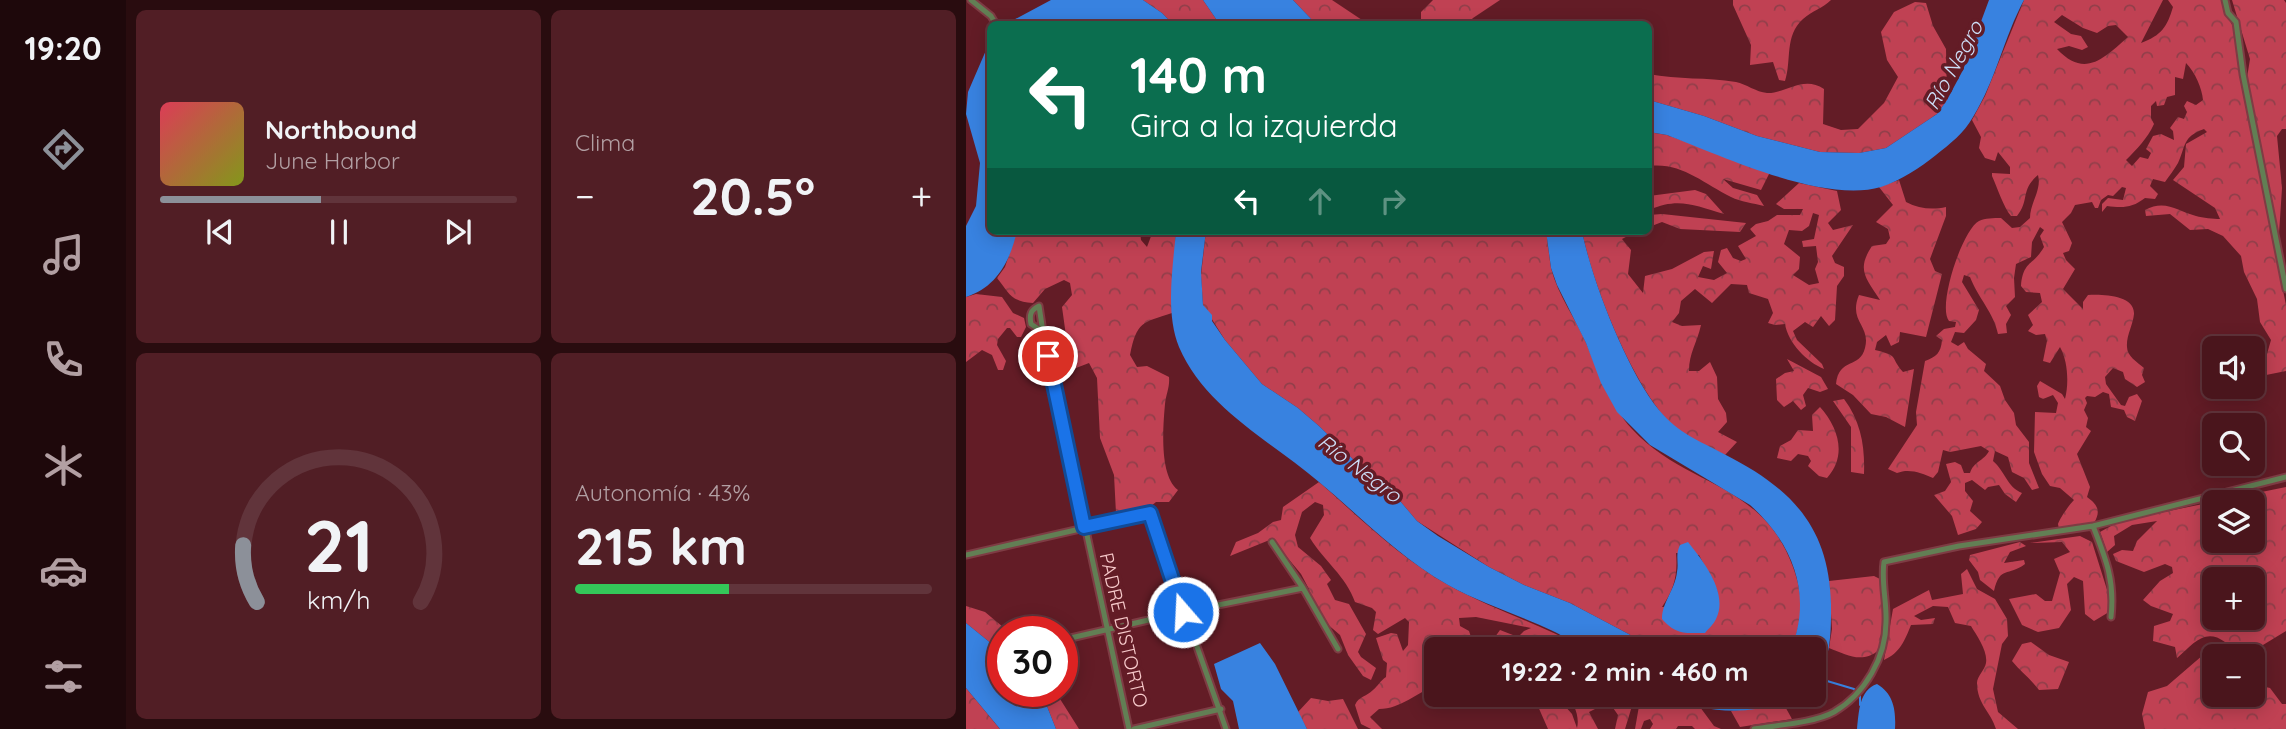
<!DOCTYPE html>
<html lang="es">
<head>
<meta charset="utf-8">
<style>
  body { margin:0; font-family:Quicksand,sans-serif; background:#511e25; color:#f1f3f6; height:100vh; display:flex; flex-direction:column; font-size:26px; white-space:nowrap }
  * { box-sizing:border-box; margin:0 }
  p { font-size:23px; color:#b29fa3 }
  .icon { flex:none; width:38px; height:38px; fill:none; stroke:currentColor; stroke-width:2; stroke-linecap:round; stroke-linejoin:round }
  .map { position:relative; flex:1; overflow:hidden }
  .sheet { display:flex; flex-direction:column; gap:10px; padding:10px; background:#290c0f; width:840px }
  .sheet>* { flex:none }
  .hud { position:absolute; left:21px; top:21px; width:665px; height:214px; border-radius:10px; box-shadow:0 4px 18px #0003,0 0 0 2px #61343b; background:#0b6e4f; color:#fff; overflow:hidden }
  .fabs { position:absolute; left:1236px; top:336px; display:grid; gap:14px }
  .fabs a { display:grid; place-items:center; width:63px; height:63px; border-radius:10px; background:#4a151c; box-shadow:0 4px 18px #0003,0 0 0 2px #61343b; font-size:35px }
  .speed { position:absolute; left:21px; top:616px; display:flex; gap:14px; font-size:35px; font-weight:700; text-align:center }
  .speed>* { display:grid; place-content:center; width:91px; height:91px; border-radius:50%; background:#4a151c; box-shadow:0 4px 18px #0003,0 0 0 2px #61343b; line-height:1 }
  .speed .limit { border:10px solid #d22; background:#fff; color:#111 }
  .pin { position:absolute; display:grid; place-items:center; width:60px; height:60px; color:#fff; margin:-30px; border:4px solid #fff; border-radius:50%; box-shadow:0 2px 7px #0007 }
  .me { position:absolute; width:77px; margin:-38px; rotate:341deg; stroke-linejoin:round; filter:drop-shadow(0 0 5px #0008) }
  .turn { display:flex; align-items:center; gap:24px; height:147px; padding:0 28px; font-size:32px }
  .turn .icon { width:91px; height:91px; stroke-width:2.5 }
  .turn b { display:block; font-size:49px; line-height:60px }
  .lanes { display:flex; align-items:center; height:66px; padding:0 28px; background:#0003; justify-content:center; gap:35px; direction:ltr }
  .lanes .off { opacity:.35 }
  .big { font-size:52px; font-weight:700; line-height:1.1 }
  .sheet .widget { flex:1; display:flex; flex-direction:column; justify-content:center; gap:10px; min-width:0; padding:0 24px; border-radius:10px; background:#511e25 }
  .sheet .dial { align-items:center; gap:0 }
  .dial svg { height:182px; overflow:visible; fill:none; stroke:#61343b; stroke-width:7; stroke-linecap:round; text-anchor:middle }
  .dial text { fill:#f1f3f6; stroke:none }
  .song { display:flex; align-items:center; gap:21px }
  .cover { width:84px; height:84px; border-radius:10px; background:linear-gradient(135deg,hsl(350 70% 55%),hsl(70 70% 35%)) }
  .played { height:7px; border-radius:4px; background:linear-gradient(90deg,#8c9099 45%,#61343b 45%) }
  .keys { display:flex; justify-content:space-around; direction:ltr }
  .heat { display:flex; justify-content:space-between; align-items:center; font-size:38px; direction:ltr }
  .charge { height:10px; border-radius:5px; background:linear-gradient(90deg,#34c759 43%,#61343b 0) }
  .sheet .tiles { flex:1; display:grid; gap:10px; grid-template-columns:repeat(2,1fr) }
  .trip { position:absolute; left:458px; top:637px; width:402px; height:70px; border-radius:10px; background:#4a151c; box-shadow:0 4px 18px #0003,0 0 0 2px #61343b; font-weight:700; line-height:70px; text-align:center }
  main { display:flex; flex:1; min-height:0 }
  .tabs { display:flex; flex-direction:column; width:126px; justify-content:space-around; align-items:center; background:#1e080b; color:#b29fa3 }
  .tabs .icon { width:49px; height:49px }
  .tabs .current { color:#8c9099 }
  .tabs b { font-size:32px; color:#f1f3f6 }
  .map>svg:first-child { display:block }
  .forest { fill:url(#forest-crowns); fill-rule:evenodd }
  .water { fill:#3882e0 }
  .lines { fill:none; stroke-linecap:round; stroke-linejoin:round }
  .stream { stroke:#3882e0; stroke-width:2 }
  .minor-casing { stroke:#7e3c44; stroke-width:9 }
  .minor { stroke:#627f54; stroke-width:5 }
  .route-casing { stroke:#114b97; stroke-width:18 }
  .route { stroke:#1a73e8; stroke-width:12 }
  .labels { text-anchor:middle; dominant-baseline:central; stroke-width:7; stroke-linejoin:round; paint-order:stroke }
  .street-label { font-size:19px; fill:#f8cbcc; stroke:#631c26 }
  .water-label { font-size:21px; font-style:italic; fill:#cddef7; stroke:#631c26 }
</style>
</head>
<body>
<main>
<nav class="tabs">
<b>19:20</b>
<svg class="icon current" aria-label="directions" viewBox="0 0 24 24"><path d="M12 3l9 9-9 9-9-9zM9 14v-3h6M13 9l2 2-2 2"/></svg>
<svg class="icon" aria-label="music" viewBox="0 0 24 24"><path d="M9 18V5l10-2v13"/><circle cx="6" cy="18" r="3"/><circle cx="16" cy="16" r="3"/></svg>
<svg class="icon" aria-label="phone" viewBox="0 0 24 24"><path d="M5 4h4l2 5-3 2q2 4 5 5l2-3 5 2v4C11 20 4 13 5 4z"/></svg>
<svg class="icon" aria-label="climate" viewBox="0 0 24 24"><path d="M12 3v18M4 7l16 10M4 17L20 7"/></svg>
<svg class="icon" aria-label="car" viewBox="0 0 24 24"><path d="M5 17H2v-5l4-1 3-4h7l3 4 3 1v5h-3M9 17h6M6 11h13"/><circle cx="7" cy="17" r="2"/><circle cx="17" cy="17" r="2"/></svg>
<svg class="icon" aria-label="filters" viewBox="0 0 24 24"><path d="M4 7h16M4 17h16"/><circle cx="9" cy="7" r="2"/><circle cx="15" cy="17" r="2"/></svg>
</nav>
<section class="sheet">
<div class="tiles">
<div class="widget">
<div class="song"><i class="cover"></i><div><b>Northbound</b><p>June Harbor</p></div></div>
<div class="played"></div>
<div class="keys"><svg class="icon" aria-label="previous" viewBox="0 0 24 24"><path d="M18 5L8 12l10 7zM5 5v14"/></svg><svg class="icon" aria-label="pause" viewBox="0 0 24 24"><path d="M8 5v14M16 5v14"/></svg><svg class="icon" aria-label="next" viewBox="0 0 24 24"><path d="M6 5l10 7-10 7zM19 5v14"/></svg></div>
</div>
<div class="widget"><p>Clima</p>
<div class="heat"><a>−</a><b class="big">20.5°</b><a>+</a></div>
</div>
<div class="widget dial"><svg viewBox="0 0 100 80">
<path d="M14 69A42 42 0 1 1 86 69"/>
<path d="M14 69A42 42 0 0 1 8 44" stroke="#8c9099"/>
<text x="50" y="56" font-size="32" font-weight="700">21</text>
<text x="50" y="72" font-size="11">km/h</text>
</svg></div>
<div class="widget"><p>Autonomía · 43%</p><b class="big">215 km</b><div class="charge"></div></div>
</div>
</section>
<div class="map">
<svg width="1320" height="729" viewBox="0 0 1320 729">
  <defs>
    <pattern id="forest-crowns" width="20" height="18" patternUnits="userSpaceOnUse" patternTransform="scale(1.75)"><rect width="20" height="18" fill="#c04153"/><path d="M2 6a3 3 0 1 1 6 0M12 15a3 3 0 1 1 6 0" fill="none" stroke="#913f4a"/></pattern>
  </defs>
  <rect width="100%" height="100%" fill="#631c26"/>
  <path class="forest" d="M177 0H237L250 19 260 24H207L196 13Z
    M327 0H366L396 20 408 24H350Z
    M467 0H534L507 18 501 24H455V12Z
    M767 0H865C857 8 846 11 837 19 818 36 826 60 819 81L813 80 807 62 784 65 785 45 767 5Z
    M1058 0H1197L1175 43C1196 35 1201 27 1207 7L1202 0H1255C1258 11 1263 17 1267 27 1274 41 1274 59 1273 74L1320 305V371L1300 375 1286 371V354H1301L1305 340 1294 322 1291 299 1278 272 1275 256 1257 236 1242 229 1224 230 1204 214 1180 216 1179 210C1199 199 1212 211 1230 216 1237 218 1247 219 1254 219L1249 208 1207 180 1218 167 1220 144 1241 132 1238 129C1216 137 1220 146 1212 163 1208 170 1203 176 1199 182L1187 179 1184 186 1192 194 1189 199 1179 198C1166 208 1157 208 1141 206L1136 212V204L1142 198 1157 200 1160 188 1156 187 1147 196 1142 195 1135 200 1132 208H1129L1126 202 1109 205 1105 213 1096 222 1106 243 1103 251 1097 253 1100 260 1109 269 1097 289 1117 309V302L1122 295C1136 294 1169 295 1168 314 1167 325 1160 336 1161 347 1161 356 1171 362 1178 368L1176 375 1179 382 1171 387 1159 379 1157 372 1147 368 1139 377 1140 384 1155 405 1159 406 1163 397 1171 394 1176 401 1169 421 1161 417 1158 410 1145 407 1143 394 1137 392 1129 397 1121 396 1119 398 1121 403 1118 410 1122 418 1120 427 1125 431 1111 454 1124 487 1121 497C1132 505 1135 511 1128 523L1093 529 1092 524C1094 518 1103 505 1108 500L1094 488 1084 486 1076 474 1068 452 1069 412 1090 413 1092 403 1087 395 1077 399 1073 397 1071 386 1074 381 1096 394 1099 399C1103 384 1102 361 1094 347L1084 363 1077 361 1081 341 1079 334 1070 335 1062 331 1067 325 1062 315 1076 302 1074 293 1060 292 1055 286C1057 261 1067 266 1078 247L1074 236 1078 230 1074 227 1066 242 1065 257 1050 264 1048 278 1049 297 1040 306 1045 315 1040 324 1041 333 1032 334C1028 313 1012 298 1004 277L998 275 996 282 1013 310 1010 320 998 333 989 332 985 342 992 346 998 342 1002 349 1020 364 1018 371 1034 386 1039 400 1048 413 1050 425 1063 442V463L1073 488 1066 490 1058 478 1046 472 1042 457 1029 451 1027 461C1039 471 1041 487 1056 493L1050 502 1039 494 1033 485 1022 487 1019 490 1006 480 999 483V491L1007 501 1004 511 1016 522 1010 529 992 535 986 516 968 495 979 491 985 482 980 464 989 462 995 465 998 473H1004C1008 461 1018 461 1023 451L1015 446 984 452 977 450 972 472 967 478C956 473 943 468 931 473L922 469 951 425 950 412 959 361C970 357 975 353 976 340L970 336 978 329 989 327 990 322 983 321C971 307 996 230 1013 221 1019 218 1028 218 1035 218L1046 228 1054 227 1064 218C1064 203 1076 190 1072 175 1054 190 1064 200 1051 216H1045C1038 208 1031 187 1026 176V173L1044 174V167L1032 152 1029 161 1019 158 1013 148 1015 137 1006 120 1019 96ZM1096 15 1117 28 1131 33 1142 26 1150 25 1162 37C1138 58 1119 79 1091 49L1103 46 1116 50 1122 47 1115 36 1105 34 1088 22ZM1220 63C1229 72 1236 88 1237 100L1230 105 1221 101 1218 106 1221 112 1218 119 1212 117 1204 128 1207 131 1208 140 1195 134 1187 136 1180 149 1185 153 1182 159 1174 157 1166 166 1160 160C1171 149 1181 139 1188 124L1185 118V106L1190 101 1191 106 1198 105 1201 97 1209 95V77L1217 79Z
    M1266 0H1318L1320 3V129H1316L1311 136 1316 188 1313 234 1311 233 1281 78 1284 59Z
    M949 2 960 3 967 26 980 49 981 100 971 114 920 148 893 153 854 152 791 136 738 116 683 100 682 74C713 80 740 77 770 82 780 84 790 92 801 93 819 94 837 75 858 89L857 124 875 130 892 129 918 103 932 77 921 60 915 32 928 12Z
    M682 132 701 135 804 172 795 190 757 179 767 188 791 195 798 206C787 203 775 202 765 197 737 183 715 162 683 166Z
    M933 180 940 202C953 209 967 210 980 207V216L964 259 969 271 976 274 960 337 934 332 933 342 925 346 920 335 911 342 909 350C934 356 923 356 937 372L948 369 939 427 920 417 905 414 887 395 870 384C873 357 894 369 899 348 905 325 882 322 893 295L914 300C900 278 890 270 906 246L920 244 924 238 922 229 910 222 927 205 913 187Z
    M833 183 871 191 875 210 862 223 867 230 887 225 866 256 869 263 878 267V276L871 286 869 320 863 326 855 316 847 327 839 322 827 331 831 340 856 364 858 369C841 362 822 343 819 324L809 325 802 323 807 313 802 299 783 293 781 285 765 284 746 303 729 289 715 301 713 313 706 322 716 326 735 325C731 343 723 353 723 371H733L744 362 751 377 752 399 760 413 761 422 752 432 771 442 759 455C742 446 721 439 707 426 667 387 627 286 616 231H671L656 239 665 250 662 274 677 293 679 276 706 269 738 252 748 251 745 269 737 266 732 277 748 280 761 273 752 262 755 250 761 248 767 258 775 261 780 259 772 246 790 236 784 229 790 224 802 221 811 215H834L837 209H818L810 204ZM847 213 853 215 848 239 836 241 837 247 850 246 852 262 849 269 853 283 843 285 827 275 833 269 834 257 818 244 823 230 836 231 843 226Z
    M729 190 740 194 758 214C728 205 712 197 683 210V196Z
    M696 214 780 223 774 232 714 229 696 222 683 227V215Z
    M51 231H174L175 240 181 247 187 231H210L206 313C176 323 171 321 164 355L171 367 181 366 203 377C204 387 200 394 199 404 197 427 193 476 212 490L203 502H190L180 510 150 513 148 475 134 438 131 378 123 363 110 368 98 365 93 350 101 343 96 307 106 295 104 283 98 280 79 289 67 303C45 302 43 293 31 278L39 267Z
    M240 231H580C582 243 583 256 585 268 592 296 610 319 621 345 633 374 644 405 666 429 719 487 796 481 827 567 838 597 837 620 825 649H691L604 603 558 585 523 567 451 521 429 495 401 473 353 426 332 408 296 384 259 340 237 305 235 275ZM710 553 733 555 751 590 753 605 696 607C708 589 712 575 710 553Z
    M10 294 36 297 47 313 58 318 60 327 55 337H51L44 328H41L32 339 31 345 40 361 37 370H32L26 355 16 350 0 362V297Z
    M821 359 855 377 862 389 854 392 842 388 837 395 840 406 835 410 827 401 818 407 811 400 810 379 819 373 828 371Z
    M878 399C895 422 899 446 898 474L885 472V427L867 401Z
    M854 407C873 428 881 456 861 478L853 476 842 466 845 461 842 456 832 454 825 461 811 458 814 446 825 440 832 430 847 431 846 415Z
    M353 482C394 518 435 559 484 586 528 610 576 625 620 649H564L571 648 584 640 573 637C558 643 543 652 529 637L534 630 552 637 558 631 565 628 510 617 493 618 494 626 503 631 506 640 490 649H471V685C451 692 435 709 413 709L404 717 416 729H405L395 724 389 705C393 696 400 697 407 690 412 686 414 681 420 677L421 663 417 660 410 638 425 633 431 634 437 651 442 645 443 622 439 618 412 634 407 630 410 612 406 608 389 602C380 576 358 561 344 538L358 515 357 505 349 502 336 512 329 535 332 547 355 566 365 580 361 584 369 600 383 604 400 634 392 652 395 657 410 668 405 680 397 676 382 655 374 635 352 616 345 604 343 589 335 574 306 539 264 556 270 542 292 533 307 522 315 520 317 507Z
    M1320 487V631L1292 648 1286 657 1248 656V695H1286V684L1304 688 1316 704H1320V729H1179L1176 714 1182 692 1201 686 1237 655 1253 650 1259 642C1239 627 1227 644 1211 658L1209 647 1187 641 1188 626 1204 621 1207 614 1185 606 1177 600 1194 581 1207 573 1206 567 1199 564 1178 572 1150 561 1147 554 1156 550 1167 551 1171 541 1191 521 1166 525 1148 536 1149 545 1141 552 1134 532 1154 521ZM1248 502H1286V541H1248ZM1248 579H1286V618H1248Z
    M1114 536 1126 542 1143 596V612L1128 621 1119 614 1117 581 1108 577 1101 584 1105 610 1093 628 1072 632 1056 625 1043 599 1070 594 1079 601H1086L1094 573 1088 559 1104 552 1096 542 1064 543Z
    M1054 542 1060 546 1044 552 1038 563 1058 560 1059 564C1042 577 1034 565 1028 591L1014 580 1012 572 1003 560 1004 555Z
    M1001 569 1011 589 1029 599 1041 619 1042 636 1036 644 1027 689 1032 712 1052 729H1030C1025 712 1011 704 1011 683 1011 676 1019 670 1020 663 1022 651 1011 636 1005 626L989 623 982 607 967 606 948 616 955 620 969 618 967 624 945 625C939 640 934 653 918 660L927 609 963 590 966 600 997 594 995 574Z
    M908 576 914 579 918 609 913 650C896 664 881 655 863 648L866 629 863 581Z
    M0 606 19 612 43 632H37V653L0 623Z
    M1065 642 1083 655 1103 662 1092 689 1073 690C1064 678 1055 672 1046 661L1056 644Z
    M0 688 33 728 34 729H0Z
    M75 691H89L113 729H90Z
    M567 695H589L606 714 611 728C614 717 608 701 599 695H702L734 707 748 726 755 729H729L726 726H712L710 729H684L687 724 684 719 678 721 675 729H669L673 706 670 703 666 706 659 729H649L652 715 645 705H637L623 712 632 729H582Z
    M345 698 362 701 377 699 392 729H341L332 712Z
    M816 701 826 719 774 727 765 711 791 708Z"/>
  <path class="water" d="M85 0H177L196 13 207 24H164L137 19 112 24H40Z
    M237 0H327L350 24H260L250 19Z
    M1023 0H1058C1038 37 1030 80 1007 117 998 133 984 144 970 155 954 168 935 180 915 187 858 204 756 156 701 135L683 132V100L738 116 791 136 854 152 893 153 920 148 971 114 981 100 997 70Z
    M24 41V231H51C44 261 31 287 0 297V226L10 206 14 163 0 114 2 92Z
    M210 231H240L235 272 237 305 246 315V321L259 340 296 384 332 408 353 426 401 473 429 495 451 521 472 536 523 567 558 585 604 603 691 649C671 649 640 653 622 649 611 647 599 637 589 632 554 615 516 604 482 585 434 558 395 517 353 482 305 441 239 408 213 347 199 313 207 267 210 231Z
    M580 231H616C626 281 661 371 693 410 713 434 732 440 758 454 825 488 863 526 865 604 865 629 866 660 849 680V649H825C847 595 827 543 784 505L684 445 651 412 635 383 620 343 591 285 585 268Z
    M722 542C737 561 763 593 750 619 748 624 742 629 739 633 719 633 710 635 696 619 696 602 709 590 711 572 713 562 709 555 714 545Z
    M0 623 37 653V691H75L90 729H34L0 688Z
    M294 643 309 664 341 729H273L267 701 255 689 248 664Z
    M911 684C928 694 930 711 929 729H891C893 712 893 690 911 684Z
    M702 695H830C792 717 740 715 702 695Z"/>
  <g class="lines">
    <path class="stream" d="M851 678 888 689 894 696V705"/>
    <defs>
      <path id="minor" d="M5 0 25 16 28 21
        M1259 0 1262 13 1270 22 1277 74 1320 289
        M77 332 65 324C63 314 65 310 73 306L77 332 163 729
        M1127 526C1140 559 1149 581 1145 617
        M306 542 337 588 372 649
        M0 555 184 513 260 729
        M96 640 217 612 337 588
        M168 729 255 709
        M788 729C811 725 848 723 868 712 899 694 920 657 920 622 921 602 915 582 918 562L993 546 1127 526 1320 477"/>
    </defs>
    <use href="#minor" class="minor-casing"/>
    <use href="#minor" class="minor"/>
  </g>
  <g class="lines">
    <defs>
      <path id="route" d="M82 356 118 527 184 513 217 612"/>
    </defs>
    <use href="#route" class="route-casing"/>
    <use href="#route" class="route"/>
  </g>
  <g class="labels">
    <g class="street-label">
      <text transform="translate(158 630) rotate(77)">PADRE DISTORTO</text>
    </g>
    <g class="water-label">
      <text transform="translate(987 65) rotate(-61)">Río Negro</text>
      <text transform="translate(394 468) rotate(37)">Río Negro</text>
    </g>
  </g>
</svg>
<div class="fabs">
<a><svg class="icon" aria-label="sound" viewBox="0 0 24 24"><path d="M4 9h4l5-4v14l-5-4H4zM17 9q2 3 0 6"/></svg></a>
<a><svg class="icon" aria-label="search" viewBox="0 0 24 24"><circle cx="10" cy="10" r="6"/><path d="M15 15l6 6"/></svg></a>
<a><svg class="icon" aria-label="layers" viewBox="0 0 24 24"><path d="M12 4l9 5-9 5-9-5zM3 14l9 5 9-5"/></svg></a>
<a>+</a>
<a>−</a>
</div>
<div class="speed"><div class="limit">30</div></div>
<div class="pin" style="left:82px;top:356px;background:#d93025"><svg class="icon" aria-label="arrive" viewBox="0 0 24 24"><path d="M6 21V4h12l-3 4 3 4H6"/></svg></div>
<svg class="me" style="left:217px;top:612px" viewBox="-20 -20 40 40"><circle r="17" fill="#1a73e8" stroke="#fff" stroke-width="3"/><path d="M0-11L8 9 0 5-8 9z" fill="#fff"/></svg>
<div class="trip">19:22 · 2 min · 460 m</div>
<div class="hud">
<div class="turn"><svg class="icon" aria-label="left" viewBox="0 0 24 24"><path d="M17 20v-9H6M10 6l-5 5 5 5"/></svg><div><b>140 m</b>Gira a la izquierda</div></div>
<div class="lanes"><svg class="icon" aria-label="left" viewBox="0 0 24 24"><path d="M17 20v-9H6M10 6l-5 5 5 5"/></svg><svg class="icon off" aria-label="ahead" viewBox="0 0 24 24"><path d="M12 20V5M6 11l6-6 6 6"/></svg><svg class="icon off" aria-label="right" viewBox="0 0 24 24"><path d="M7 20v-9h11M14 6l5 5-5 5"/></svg></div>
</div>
</div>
</main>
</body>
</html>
